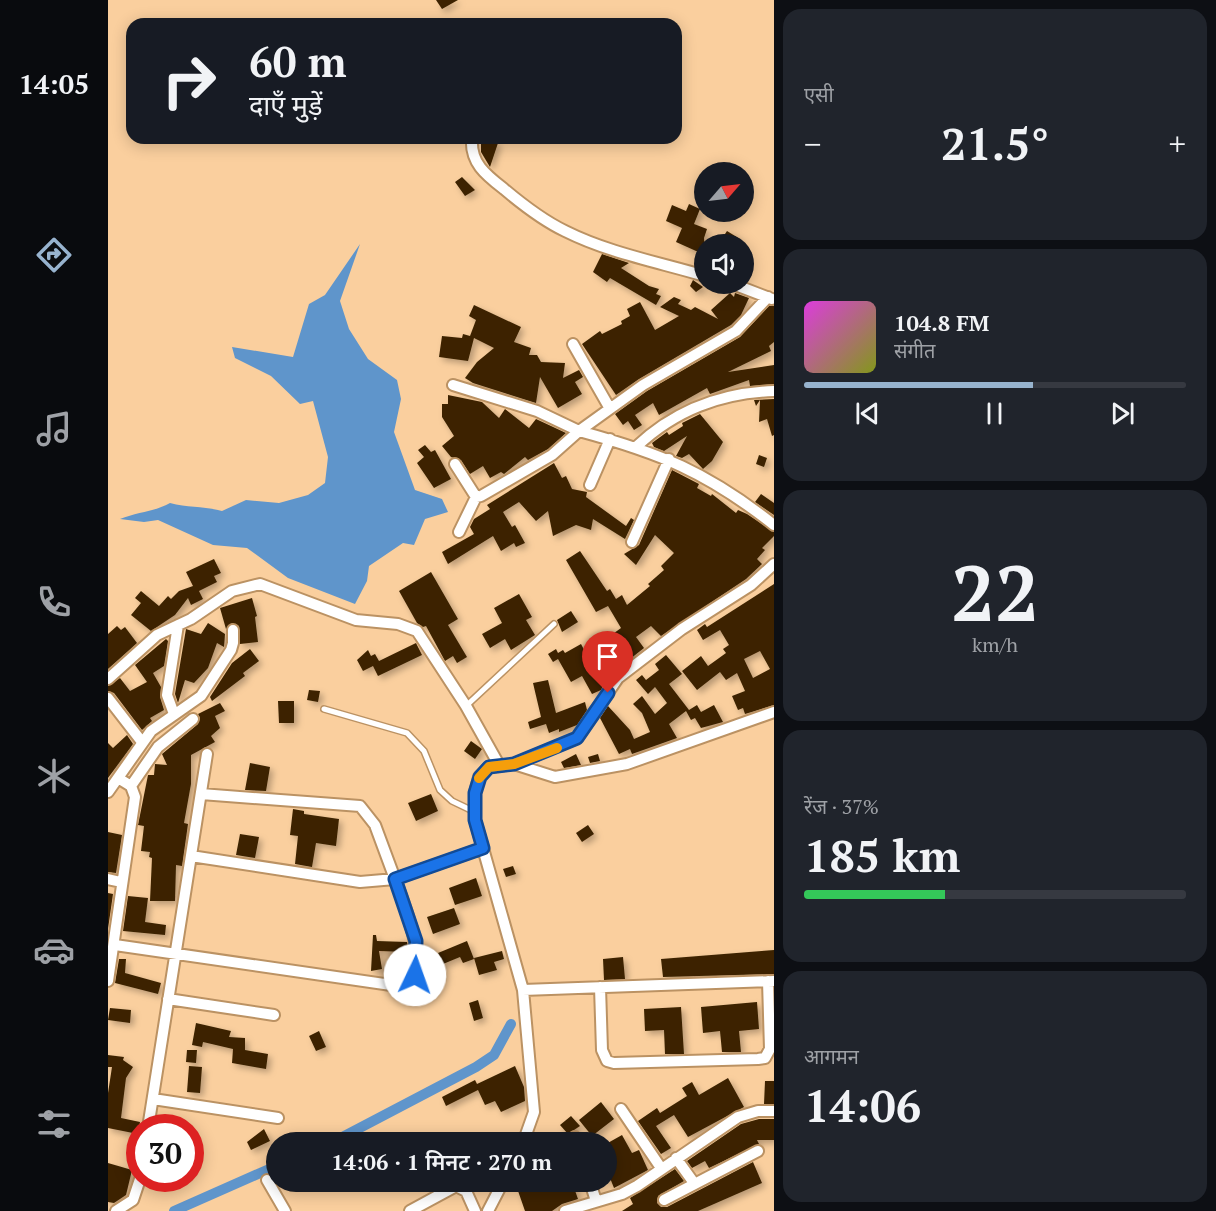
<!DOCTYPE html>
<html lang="hi">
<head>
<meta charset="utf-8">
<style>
  body { margin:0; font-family:"PT Serif","Noto Sans Devanagari",serif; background:#20242c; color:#f1f3f6; height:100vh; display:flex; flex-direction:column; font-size:22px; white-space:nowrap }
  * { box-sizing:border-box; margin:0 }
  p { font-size:20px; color:#9ea1a6 }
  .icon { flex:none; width:33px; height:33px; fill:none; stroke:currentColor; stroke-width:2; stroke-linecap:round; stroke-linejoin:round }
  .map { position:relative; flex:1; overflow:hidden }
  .sheet { display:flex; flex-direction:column; gap:9px; padding:9px; background:#0d0f14; width:442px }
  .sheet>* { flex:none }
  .banner { position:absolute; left:18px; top:18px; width:556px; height:126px; border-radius:18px; box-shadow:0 3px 15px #0003; background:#171b24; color:#f1f3f6; overflow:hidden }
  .needle { width:39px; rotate:62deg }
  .tools { position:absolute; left:586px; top:162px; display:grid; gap:12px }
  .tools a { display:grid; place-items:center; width:60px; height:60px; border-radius:50%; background:#171b24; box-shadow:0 3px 15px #0003; font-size:30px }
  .speed { position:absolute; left:18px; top:1114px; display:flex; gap:12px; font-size:30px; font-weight:700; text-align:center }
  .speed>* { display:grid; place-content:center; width:78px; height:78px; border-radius:50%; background:#171b24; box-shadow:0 3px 15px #0003; line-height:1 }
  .speed .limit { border:9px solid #d22; background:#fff; color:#111 }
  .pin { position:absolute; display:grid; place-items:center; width:51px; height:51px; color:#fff; margin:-62px -26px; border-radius:50% 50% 50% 0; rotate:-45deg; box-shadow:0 0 6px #0007 }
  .pin .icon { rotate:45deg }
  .me { position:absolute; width:66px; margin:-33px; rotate:3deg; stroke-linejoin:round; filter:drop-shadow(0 0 4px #0008) }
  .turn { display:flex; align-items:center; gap:21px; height:126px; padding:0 24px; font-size:27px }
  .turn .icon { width:78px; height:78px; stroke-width:2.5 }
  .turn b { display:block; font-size:42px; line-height:51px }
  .big { font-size:45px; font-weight:600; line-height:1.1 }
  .sheet .widget { flex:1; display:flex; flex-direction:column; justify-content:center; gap:9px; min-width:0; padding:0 21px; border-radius:18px; background:#20242c }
  .sheet .dial { align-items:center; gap:0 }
  .dial b { font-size:78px; line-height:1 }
  .song { display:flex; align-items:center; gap:18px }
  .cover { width:72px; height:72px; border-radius:9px; background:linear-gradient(135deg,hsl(300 70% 55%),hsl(70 70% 35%)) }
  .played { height:6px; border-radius:3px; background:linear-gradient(90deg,#97b3ce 60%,#363941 60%) }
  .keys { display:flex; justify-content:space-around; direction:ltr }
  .heat { display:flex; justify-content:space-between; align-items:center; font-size:33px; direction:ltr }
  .charge { height:9px; border-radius:4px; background:linear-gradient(90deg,#34c759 37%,#363941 0) }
  .trip { position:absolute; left:158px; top:1132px; width:351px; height:60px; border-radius:30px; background:#171b24; box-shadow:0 3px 15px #0003; font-weight:600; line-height:60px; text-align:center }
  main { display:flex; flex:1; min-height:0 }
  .dock { display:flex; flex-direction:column; width:108px; justify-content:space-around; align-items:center; background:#090b0e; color:#9ea1a6 }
  .dock .icon { width:42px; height:42px }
  .dock .active { color:#97b3ce }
  .dock b { font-size:27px; color:#f1f3f6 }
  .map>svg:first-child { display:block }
  .water { fill:#5f95cb }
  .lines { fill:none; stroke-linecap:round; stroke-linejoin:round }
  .canal { stroke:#5f95cb; stroke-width:10 }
  .building { fill:#3c2402; fill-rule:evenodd; filter:url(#shadow) }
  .lane-casing { stroke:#bb9263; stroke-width:8 }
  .street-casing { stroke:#bb9263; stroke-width:14 }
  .lane { stroke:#fff; stroke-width:5 }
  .street { stroke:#fff; stroke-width:10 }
  .route-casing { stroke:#114b97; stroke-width:15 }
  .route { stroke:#1a73e8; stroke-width:10 }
  .slow { stroke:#f59e0b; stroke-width:10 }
</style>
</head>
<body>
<main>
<nav class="dock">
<b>14:05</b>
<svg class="icon active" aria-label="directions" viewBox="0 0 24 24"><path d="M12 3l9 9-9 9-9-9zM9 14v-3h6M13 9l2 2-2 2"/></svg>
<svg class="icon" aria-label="music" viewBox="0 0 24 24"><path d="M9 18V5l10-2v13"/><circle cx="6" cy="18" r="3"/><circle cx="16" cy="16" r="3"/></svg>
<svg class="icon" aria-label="phone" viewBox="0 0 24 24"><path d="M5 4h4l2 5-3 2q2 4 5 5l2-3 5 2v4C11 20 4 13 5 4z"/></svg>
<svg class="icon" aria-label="climate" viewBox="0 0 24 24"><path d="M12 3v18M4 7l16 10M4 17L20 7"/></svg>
<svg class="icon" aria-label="car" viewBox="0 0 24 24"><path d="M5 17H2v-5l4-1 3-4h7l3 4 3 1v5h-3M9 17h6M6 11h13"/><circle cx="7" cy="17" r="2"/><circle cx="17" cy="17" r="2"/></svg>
<svg class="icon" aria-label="filters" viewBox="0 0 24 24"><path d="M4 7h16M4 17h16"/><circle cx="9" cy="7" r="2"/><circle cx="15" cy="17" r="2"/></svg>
</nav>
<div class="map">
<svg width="666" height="1211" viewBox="0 0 666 1211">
  <defs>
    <filter id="shadow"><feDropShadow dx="3.5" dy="3.5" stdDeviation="3" flood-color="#0004"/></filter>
  </defs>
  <rect width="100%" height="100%" fill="#facf9e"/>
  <path class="water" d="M252 244 232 301 241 329 260 359 289 380 293 399 286 432 307 490 334 499 340 512 317 519 306 545 295 543 261 566 259 581 247 604 180 578 139 548 105 545 50 520 36 522 12 519C29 512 46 512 62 503 80 508 96 506 114 511L138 500 171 503 200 495 217 483 220 457 205 401 192 404 163 376 127 358 124 347 185 357 201 304 217 295Z"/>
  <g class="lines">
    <path class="canal" d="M223 1143 368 1067 386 1055 403 1024
      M66 1211 168 1166"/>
  </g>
  <path class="building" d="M328 0H350L334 9Z
    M373 138 390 143 382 167 373 152Z
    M354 177 367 190 357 196 347 182Z
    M581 204 592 209 586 224 599 229 596 238 597 255 568 242 574 228 558 221 564 205 578 211Z
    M619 231 632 239 628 244H619L613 240Z
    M494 254 521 263 513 268 541 286 551 289 548 294 553 296 548 305 502 278 499 282 485 272Z
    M585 280 595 287 588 292 582 286Z
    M622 293 626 297 627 293 641 298 633 315 623 325 531 379 508 395 474 344 492 331 494 334 514 324 513 321 522 316 519 309 532 302 547 330 571 316 552 307 566 297 573 300 570 304 583 310 587 307 610 319 603 310Z
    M366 305 413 327 406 342 423 348 421 355H429L433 362 457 363 455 378 471 370 475 377 467 382 474 394 450 408 432 377 428 403 365 383 357 378 369 362 386 348 366 338 360 361 331 357 334 336 354 338 355 334 362 336 368 320 361 316Z
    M661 306H666V342L661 346 663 351 620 372 666 365V384L642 386 641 380 602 394 599 388 551 415 545 403 527 415 534 425 526 430 520 421 515 425 507 414 539 391 632 337Z
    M340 395 374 402 391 418 397 409 421 428 428 419 458 433 440 449 420 460 417 457 396 474 393 472 382 478 375 466 362 474 353 460 343 457 334 446 346 436 334 417V404H340Z
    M666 399V435L664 436 659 419 651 422 652 400 648 406 646 400Z
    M592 414 615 442 604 461 595 469 581 454 574 458 568 456 579 436 556 451 546 447 544 443 548 440 559 432 561 435 575 426 574 423Z
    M317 445 323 452 327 450 343 479 326 488 309 463 316 457 310 450Z
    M651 455 659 458 656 467 648 464Z
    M446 463 454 478 458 476 464 489 479 492 478 497 518 526 523 518 526 520 517 539 485 519 483 530 468 525 445 536 440 511 428 521 411 502 395 512 404 527 407 525 417 543 408 547 406 543 393 551 385 536 340 564 334 552 366 534 362 527 366 519 382 509 379 505Z
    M564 470 591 484 589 488 603 496 604 494 628 513 630 510 639 514 666 532V536L654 548 657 550 649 559 654 564 638 579 553 636 543 626 528 637 536 648 499 677 493 690 484 694 474 676 463 682 450 659 445 662 440 654 448 649 450 653 455 650 457 653 473 644 484 665 508 653 498 639 513 628 500 606 488 612 458 560 472 551 499 591 502 589 508 599 514 595 519 605 542 586 540 584 556 570 553 566 566 553 547 535 528 565 516 554 531 545Z
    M653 494 666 503V515L647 502Z
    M106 559 113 573 106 576 109 582 91 591 95 599 83 605 80 598 67 615 43 631 23 615 33 603 27 598 33 591 51 606 60 596 63 599 71 591 85 586 78 572Z
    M323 572 350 619 340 625 359 657 349 663 345 656 337 661 318 626 315 627 309 623 291 591Z
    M666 584V705L637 714 635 708 630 710 624 696 637 691 629 673 618 680 612 672 589 690 574 671 593 656 600 666 618 653 615 649 621 645 612 630 595 640 589 630 597 624 599 627ZM652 651 662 669 645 678 636 659Z
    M411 594 424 617 418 620 427 635 403 650 397 639 382 648 374 634 394 623 386 608Z
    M144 598 149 616 147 617 150 642 132 644 131 626 124 623 118 629 112 608Z
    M463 611 470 622 454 632 449 620Z
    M100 623 117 634 116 647 109 643 100 668 86 683 77 680 70 703 67 694 78 629 93 634Z
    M9 626 13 630 17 627 29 643 0 669V634Z
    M58 639 60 641 56 666 45 673 53 687 52 697 56 710 42 718 44 721 34 730 6 693 0 691V686L12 678 22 691 39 682 27 665Z
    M308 643 314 655 270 676 265 666 255 671 249 660 260 650 263 656 267 654 271 661Z
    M142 649 151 661 135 673 137 676 104 701 102 697 124 663Z
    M558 655 574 674 561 684 581 710 589 705 593 712 606 705 615 722 593 728 587 718 583 720 578 711 561 724 569 738 524 754 522 749 511 754 492 718 500 706 522 730 526 739 542 732 534 713 525 704 534 696 547 714 559 703 547 687 540 694 528 680 534 675 538 680 551 670 547 664Z
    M440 680 448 713 477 702 479 710 469 725 451 732V729L441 733 438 724 422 729 420 722 433 717 425 683Z
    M201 690 212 691 210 702 199 700Z
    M170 701H186V723H171Z
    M112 703 117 711 107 716 112 728 103 736 107 742 83 755V784L76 823 80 824 74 866 68 865 67 901H42L44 858 41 857 42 852 33 851 36 826 30 825 40 775H46L47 764 59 765 54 754 90 724 92 718 90 714Z
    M19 735 25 744 0 778V743L5 748Z
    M363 741 374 749 367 759 356 751Z
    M468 754 473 765 456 768 453 762Z
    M490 754 492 761 482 763 480 757Z
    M142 763 162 767 158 791 137 790Z
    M323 794 330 811 308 821 300 803Z
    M185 809 196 811V814L231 819 228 846 208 843 204 867 187 864 190 836 182 835Z
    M480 825 486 834 474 842 468 833Z
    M0 832 14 835 8 873 0 872Z
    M132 834 151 837 147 858 128 855Z
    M405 866 408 874 398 877 395 869Z
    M368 878 374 896 347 905 341 888Z
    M0 893 5 894 0 929Z
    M20 896 40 898 37 922 58 925 57 935 15 931Z
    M346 908 352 924 325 934 319 917Z
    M265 935H268L269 941 299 942 301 952 271 951 274 969 263 971Z
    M359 941 366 959 355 963 352 957 335 964 330 953Z
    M666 950V974L555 977 553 959Z
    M394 951 396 959 386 962 389 970 371 975 366 958Z
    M515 957 517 979 496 980 495 959Z
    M11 959H18L17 973 53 983 50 994 7 983Z
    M370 1000 375 1018 366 1021 361 1003Z
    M649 1002 651 1029 631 1031 633 1052H614L612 1031 595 1033 593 1007Z
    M573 1007 576 1054H557L556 1030 537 1031 536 1009Z
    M2 1008 23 1010 22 1023 0 1020Z
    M88 1023 123 1031 121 1037 137 1038V1050L160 1054 158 1069 124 1063 125 1049 95 1042 94 1047 84 1045Z
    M211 1031 218 1047 208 1051 201 1036Z
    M79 1050H89L88 1063 78 1062Z
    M0 1055 16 1057 15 1060 25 1067 18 1078 13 1118 32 1122 30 1134 0 1128V1093L4 1067H0Z
    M81 1066 94 1067 92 1093 79 1092Z
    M407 1066 416 1087 417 1101 393 1112 387 1101 377 1105 370 1090 338 1106 334 1097 367 1080 369 1084Z
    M620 1078 636 1107 580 1137 566 1115 548 1126 563 1148 553 1154 530 1121 549 1108 552 1113 579 1096 574 1088 584 1082 591 1095Z
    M657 1081H666V1104H656Z
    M493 1102 506 1119 484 1136 471 1120Z
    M463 1116 472 1126 460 1134 452 1125Z
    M651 1119H666V1140H649L651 1144 601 1168 597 1161 584 1168 579 1161 633 1124Z
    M156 1129 162 1141 143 1150 139 1142Z
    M514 1135 524 1153 531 1150 540 1170 506 1188 502 1178 498 1180V1164L502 1162 498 1155V1144Z
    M645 1162 654 1183 590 1211H514L525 1204 522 1198 567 1169 576 1181 550 1196 549 1203 553 1207H559Z
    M0 1163 24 1170 18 1195 6 1203 0 1202Z
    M426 1182H464L470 1199 454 1204 444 1211H417L409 1188Z"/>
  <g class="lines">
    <defs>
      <path id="lane" d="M358 706 446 624
        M216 709 299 733 316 751 332 790 344 801 367 812"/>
      <path id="street" d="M364 138C362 163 378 175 396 189 415 205 434 220 457 231 501 253 550 262 597 276
        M625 284 664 299
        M660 297 628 331 535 385 471 431C552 453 599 472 666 525
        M465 344 501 407
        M345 385 429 411 471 431 444 455 373 496 368 497 347 464
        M528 447C567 410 612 393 666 391
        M482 485 502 439
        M351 532 368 497
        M524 542 561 459
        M0 679 49 635 83 619 124 591 152 584 248 620 290 624 309 631 358 706 391 765
        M0 698 34 742
        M66 714 59 695 70 625
        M406 764 447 777 519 764 666 712
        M23 786 50 747 85 719
        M0 792 43 731 93 696 123 650 125 643V630
        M83 856 252 882 287 879 267 825 252 806 93 794
        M0 879 13 882
        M7 945 290 986C295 985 300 984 304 981 321 964 294 899 287 879L375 848
        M0 981 27 797 23 786 10 778
        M492 987 494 1050 499 1061 506 1063 650 1059 657 1058 662 1049 660 981
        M415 990 666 981
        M60 999 166 1015
        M45 1099 170 1118
        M513 1109 553 1168
        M40 1128 99 754
        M467 1137 469 1143
        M415 1143 426 1112 415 990 367 820V793L371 777 381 767 406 764 469 738 510 678 574 629 643 585 666 564
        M568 1158 586 1183
        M159 1180 177 1211
        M482 1182 488 1201
        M556 1200 650 1151
        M8 1211 25 1200 32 1179
        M302 1211 348 1186 358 1191 367 1211
        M380 1211 395 1182
        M457 1211 514 1194 529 1186 630 1117 650 1111H666"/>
    </defs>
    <use href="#lane" class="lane-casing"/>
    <use href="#street" class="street-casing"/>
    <use href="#lane" class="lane"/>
    <use href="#street" class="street"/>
  </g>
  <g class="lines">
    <defs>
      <path id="route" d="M307 975 308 941 287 879 375 848 367 820V793L372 777 381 767 406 764 469 738 500 693"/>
    </defs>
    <use href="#route" class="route-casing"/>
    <use href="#route" class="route"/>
    <path class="slow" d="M371 778 381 767 406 764 449 748"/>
  </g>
</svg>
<div class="tools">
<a><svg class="needle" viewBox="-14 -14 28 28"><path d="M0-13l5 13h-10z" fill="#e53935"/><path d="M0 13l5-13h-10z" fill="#9ea1a6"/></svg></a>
<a><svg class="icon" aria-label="sound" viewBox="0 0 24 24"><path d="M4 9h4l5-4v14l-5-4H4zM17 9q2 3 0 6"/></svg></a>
</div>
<div class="speed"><div class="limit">30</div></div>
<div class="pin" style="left:500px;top:693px;background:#d93025"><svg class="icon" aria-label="arrive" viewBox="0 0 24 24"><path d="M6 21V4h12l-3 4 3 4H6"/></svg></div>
<svg class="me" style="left:307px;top:975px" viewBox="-20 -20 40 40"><circle r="19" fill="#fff"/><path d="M0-13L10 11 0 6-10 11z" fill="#1a73e8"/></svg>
<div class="trip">14:06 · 1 मिनट · 270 m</div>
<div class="banner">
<div class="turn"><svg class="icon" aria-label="right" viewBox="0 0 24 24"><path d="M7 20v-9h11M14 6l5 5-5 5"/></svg><div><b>60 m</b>दाएँ मुड़ें</div></div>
</div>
</div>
<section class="sheet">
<div class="widget"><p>एसी</p>
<div class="heat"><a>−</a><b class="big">21.5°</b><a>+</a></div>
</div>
<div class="widget">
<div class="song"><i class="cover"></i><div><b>104.8 FM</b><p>संगीत</p></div></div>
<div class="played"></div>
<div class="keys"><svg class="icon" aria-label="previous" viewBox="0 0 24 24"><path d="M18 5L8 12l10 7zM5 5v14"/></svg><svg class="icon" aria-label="pause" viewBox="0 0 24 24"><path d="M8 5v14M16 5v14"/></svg><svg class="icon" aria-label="next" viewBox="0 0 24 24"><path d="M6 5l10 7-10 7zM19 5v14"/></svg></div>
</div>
<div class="widget dial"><b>22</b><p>km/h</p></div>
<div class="widget"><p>रेंज · 37%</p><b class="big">185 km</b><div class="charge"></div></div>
<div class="widget"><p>आगमन</p><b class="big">14:06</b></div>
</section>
</main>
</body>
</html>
